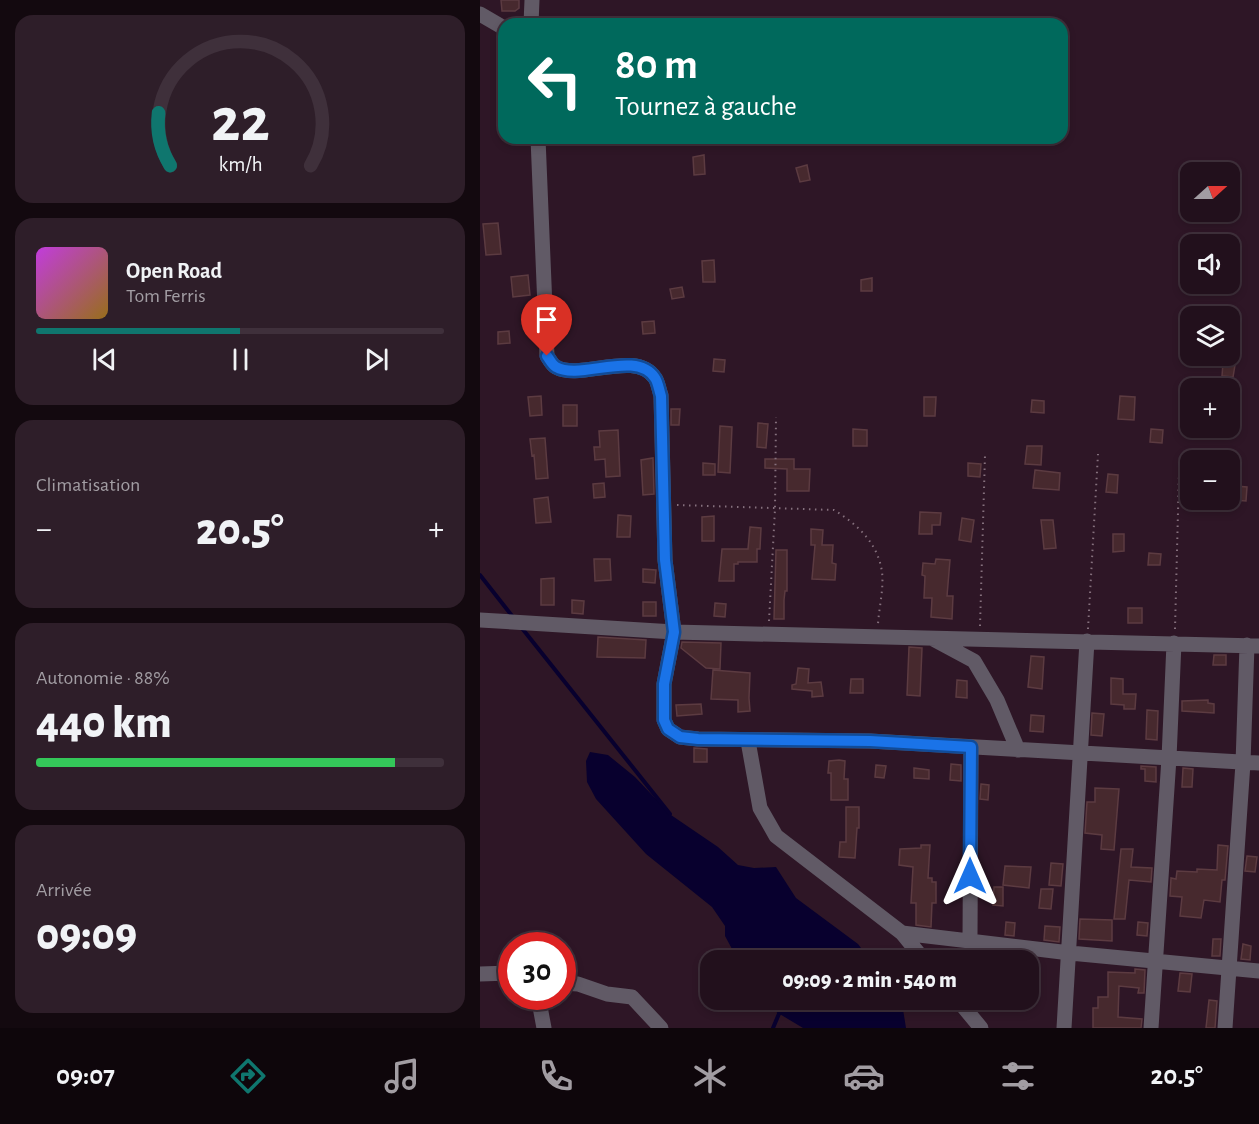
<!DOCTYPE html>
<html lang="fr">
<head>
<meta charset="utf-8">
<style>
  body { margin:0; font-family:"Alegreya Sans",sans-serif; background:#2e1e29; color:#f1f3f6; height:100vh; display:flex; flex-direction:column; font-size:22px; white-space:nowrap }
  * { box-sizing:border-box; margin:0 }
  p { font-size:20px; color:#a29da3 }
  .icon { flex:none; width:33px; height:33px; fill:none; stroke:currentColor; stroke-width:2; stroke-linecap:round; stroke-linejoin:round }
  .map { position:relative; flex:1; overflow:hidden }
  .sheet { display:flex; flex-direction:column; gap:15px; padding:15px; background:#13090f; width:480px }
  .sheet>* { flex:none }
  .guide { position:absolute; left:18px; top:18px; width:570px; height:126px; border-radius:18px; box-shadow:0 3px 9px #0003,0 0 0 2px #3f303b; background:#00695c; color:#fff; overflow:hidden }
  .needle { width:39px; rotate:69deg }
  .fabs { position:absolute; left:700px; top:162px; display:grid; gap:12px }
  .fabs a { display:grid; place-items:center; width:60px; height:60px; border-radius:12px; background:#22101c; box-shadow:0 3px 9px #0003,0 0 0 2px #3f303b; font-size:30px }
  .speed { position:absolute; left:18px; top:932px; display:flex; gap:12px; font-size:30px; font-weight:700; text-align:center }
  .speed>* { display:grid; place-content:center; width:78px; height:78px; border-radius:50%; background:#22101c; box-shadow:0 3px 9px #0003,0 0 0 2px #3f303b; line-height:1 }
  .speed .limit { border:9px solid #d22; background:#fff; color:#111 }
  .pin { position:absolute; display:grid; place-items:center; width:51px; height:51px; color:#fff; margin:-62px -26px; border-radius:50% 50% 50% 0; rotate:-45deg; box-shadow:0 0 6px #0007 }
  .pin .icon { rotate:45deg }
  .me { position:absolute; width:66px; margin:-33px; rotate:0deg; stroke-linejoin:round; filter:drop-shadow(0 0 4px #0008) }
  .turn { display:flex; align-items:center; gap:21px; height:126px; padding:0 18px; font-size:27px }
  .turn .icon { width:78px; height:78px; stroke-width:2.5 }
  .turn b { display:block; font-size:42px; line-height:51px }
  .big { font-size:45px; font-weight:800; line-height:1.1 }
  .sheet .card { flex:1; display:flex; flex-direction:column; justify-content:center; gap:9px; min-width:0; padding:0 21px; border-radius:18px; background:#2e1e29 }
  .sheet .dial { align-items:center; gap:0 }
  .dial svg { height:156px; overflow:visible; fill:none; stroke:#3f303b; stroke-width:7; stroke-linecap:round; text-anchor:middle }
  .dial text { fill:#f1f3f6; stroke:none }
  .song { display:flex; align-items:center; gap:18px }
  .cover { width:72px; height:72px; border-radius:9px; background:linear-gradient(135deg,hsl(290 70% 55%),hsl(40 70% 35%)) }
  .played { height:6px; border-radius:3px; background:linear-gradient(90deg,#0f766e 50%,#3f303b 50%) }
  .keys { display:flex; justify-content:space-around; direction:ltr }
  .heat { display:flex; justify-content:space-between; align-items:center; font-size:33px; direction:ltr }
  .charge { height:9px; border-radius:4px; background:linear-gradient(90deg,#34c759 88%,#3f303b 0) }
  .trip { position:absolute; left:220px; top:950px; width:339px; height:60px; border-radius:18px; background:#22101c; box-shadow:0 3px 9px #0003,0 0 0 2px #3f303b; font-weight:800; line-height:60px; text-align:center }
  .menu { display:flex; height:96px; justify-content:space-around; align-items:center; background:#0e060b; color:#a29da3 }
  .menu .icon { width:42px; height:42px }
  .menu .active { color:#0f766e }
  .menu b { font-size:27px; color:#f1f3f6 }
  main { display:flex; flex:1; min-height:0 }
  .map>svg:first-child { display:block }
  .water { fill:#08002e }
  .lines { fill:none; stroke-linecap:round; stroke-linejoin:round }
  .stream { stroke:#08002e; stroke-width:4 }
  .building { fill:#47292e; stroke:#5c3b41; stroke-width:1.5 }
  .path { stroke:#85707d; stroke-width:2; stroke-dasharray:1.5 4.5; stroke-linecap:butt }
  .minor { stroke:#615a66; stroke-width:15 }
  .route-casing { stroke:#114b97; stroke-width:15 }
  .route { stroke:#1a73e8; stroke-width:10 }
</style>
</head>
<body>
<main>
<section class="sheet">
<div class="card dial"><svg viewBox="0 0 100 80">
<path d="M14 69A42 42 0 1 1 86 69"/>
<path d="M14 69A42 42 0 0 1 8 42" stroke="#0f766e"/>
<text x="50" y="56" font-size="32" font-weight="700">22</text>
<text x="50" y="72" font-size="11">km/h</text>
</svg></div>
<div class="card">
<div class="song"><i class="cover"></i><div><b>Open Road</b><p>Tom Ferris</p></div></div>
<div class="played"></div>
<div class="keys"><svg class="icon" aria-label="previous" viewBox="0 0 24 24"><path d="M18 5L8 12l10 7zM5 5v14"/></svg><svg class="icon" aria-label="pause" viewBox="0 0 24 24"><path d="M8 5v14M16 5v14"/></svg><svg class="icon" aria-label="next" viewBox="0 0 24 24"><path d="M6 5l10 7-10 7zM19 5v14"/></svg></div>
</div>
<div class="card"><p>Climatisation</p>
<div class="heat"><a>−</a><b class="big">20.5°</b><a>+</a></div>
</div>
<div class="card"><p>Autonomie · 88%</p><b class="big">440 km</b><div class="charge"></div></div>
<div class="card"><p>Arrivée</p><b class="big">09:09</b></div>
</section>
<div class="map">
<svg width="779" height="1028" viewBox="0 0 779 1028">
  <rect width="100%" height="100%" fill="#2e1626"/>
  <path class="water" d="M110 752 128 755 155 777 191 815 238 847 258 865 274 868 296 867 316 898 378 944 390 960H258L245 936V926L232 907 166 854 116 799 107 782 106 761Z
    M285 999H419L422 1003 426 1028H323L293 1010Z"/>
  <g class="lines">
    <path class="stream" d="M0 575 33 617
      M41 627 190 814
      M293 1028 301 1009"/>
  </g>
  <path class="building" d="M21 0H39V8L35 11H22Z
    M224 155 225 174 214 175 213 157Z
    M327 165 330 180 320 182 316 168Z
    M18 223 21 254 6 255 3 224Z
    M234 260 235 282H223L222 261Z
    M48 275 50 295 33 297 31 277Z
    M392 278V291H381V280Z
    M202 287 204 297 192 299 190 289Z
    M174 321 175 333 163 334 162 322Z
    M29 331 30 343 18 344V332Z
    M234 359 245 360 244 372 233 371Z
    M743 363 755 365 753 377 742 376Z
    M61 396 62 415 50 416 48 397Z
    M640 396 655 397 654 420 638 419Z
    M444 397H456L455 416H444Z
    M552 400 564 401V413L551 412Z
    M83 405H97V426H83Z
    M191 409H200L199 425H191Z
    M278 423 288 424 286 448 277 447Z
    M240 426 252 427 250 473 238 472Z
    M373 429 387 430V446H373Z
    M671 429 683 430 682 443 670 442Z
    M138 430 140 476 126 477 125 459 115 460 114 447H120L119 431Z
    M65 438 68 478 56 479 54 455 52 456 50 439Z
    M547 446H562L561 465 545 464Z
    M173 458 174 494 163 495 161 460Z
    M285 459H314V469H330L329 491H307V469L285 468Z
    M223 463 235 464V475H223Z
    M488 463 501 464 500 477 488 476Z
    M555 470 580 473 579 490 553 488Z
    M628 474 638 475 637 493 626 492Z
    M124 483 125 497 114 498 113 484Z
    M755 486 767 487 766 501 754 500Z
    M68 497 71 522 56 523 54 499Z
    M440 512 461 513 460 525H452V534H439Z
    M138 515 151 516 150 537H137Z
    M234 516V541H222V517Z
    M482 518 494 520 491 542 479 540Z
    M561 520H573L576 548 564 549Z
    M270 527 281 528 280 549H277V562H258V564H254V581H239L242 549H268Z
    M331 529 343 530 342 545H353L352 563 356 564 355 580 332 579 335 545H331Z
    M633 534H644V551L633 552Z
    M296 550H307V591H305L304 600V619H294Z
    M669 553 681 554 680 565H668Z
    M114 559H130L131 580 115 581Z
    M456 559 470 560 467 596H473L472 619 451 617 452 598H444L445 576 442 575 443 563 455 564Z
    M163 569 176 570 175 583 163 582Z
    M74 578V605H61V579Z
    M92 600 104 601 103 614 92 613Z
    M163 602H176V616H163Z
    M235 603 246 604 245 617 234 616Z
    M648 608H662V623H648Z
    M118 637 166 640 165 658 117 657Z
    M202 642 241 643 240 669 226 668 201 648Z
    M429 647 442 648 440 696 427 695Z
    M734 655H746V665H733Z
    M551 656 564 657 562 689 548 687Z
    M318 668 329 669 328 683 341 682 343 696 332 697V691L312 689V685L316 684Z
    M233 670 270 673 269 698 270 711 258 712V700L231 699Z
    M631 678 643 679V694H656L655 709H644V705L631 704Z
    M371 679H383V693H370Z
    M477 680 487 681V698L476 697Z
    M728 700V703L734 704V713L702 711V701Z
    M221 704 222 714 197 716 196 705Z
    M667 710 678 711 677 740 666 739Z
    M612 713 624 714 622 736 611 735Z
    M551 715 564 716 563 732 550 731Z
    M214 748 227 749V762H214Z
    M359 760 365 761 364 779H368V800H351V773H348L349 761Z
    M471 764 481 765V781L470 780Z
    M396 765 406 766 404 778 395 777Z
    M661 766 676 767V782L665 781V769H661Z
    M434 768 449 770V779L434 778Z
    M703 768 713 769 712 787H702Z
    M501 784 509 785 508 800 500 799Z
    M615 788 639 789 634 850 621 849 622 835 605 833 607 802H615Z
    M366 807H379V828H377L375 858 359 857 360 842H366Z
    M441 845H450L448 878H452V882H456V903H452L451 927 436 925V903H431L433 867 419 865 420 849 441 848Z
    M738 845 748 846 745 880H742L740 902 724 900 721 918 700 916 702 897 690 896 691 878 696 879 697 871 717 872V869L737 870Z
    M641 849H653L651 867 672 868 671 882 649 880 645 919H634Z
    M767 856 777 857 775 872 765 871Z
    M571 863 583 864 581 886 569 885Z
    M525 866 551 867 549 888 523 885Z
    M514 887H523V906L513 905Z
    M561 889H573L571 909 559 908Z
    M600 919 632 920V941L599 939Z
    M526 922 535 923 534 936 525 935Z
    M658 922 668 923 667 936 657 935Z
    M565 926 580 927 579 942 564 940Z
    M733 939H741L740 956H732Z
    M763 944 771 946 770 960 761 959Z
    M655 969 665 970 664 993H658L659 988 639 986 638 1017 662 1019 661 1028H613V1008H618V997H628V972L655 973Z
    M700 973 712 974 710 992 698 991Z
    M729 1000 737 1001 735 1028H726Z"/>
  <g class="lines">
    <path class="path" d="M197 505 354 510C377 524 398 543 402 572 404 588 399 608 398 624
      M289 621 295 509 296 417
      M500 626 505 455
      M608 629 618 454
      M695 629 699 473"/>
    <path class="minor" d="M0 14 24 28
      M51 24 52 0
      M58 138 67 356C70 360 72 365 76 367 100 381 156 349 175 378 178 382 179 390 181 395L185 560 194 632 184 684V720L188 729 200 737 218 739 390 741 779 763
      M0 620 194 632 779 646
      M453 639 494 661 517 700 538 750
      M268 741 280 808 296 836 422 933 444 960
      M422 933 590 953 779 971
      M490 940 491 747
      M0 974 32 973
      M82 983 98 984 127 994 152 997 181 1028
      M58 996 64 1028
      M477 999 501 1028
      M584 1028 607 641
      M671 1028 689 758 694 643
      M745 1028 763 763 767 645"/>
  </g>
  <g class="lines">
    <defs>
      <path id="route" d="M67 356C70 360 72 365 76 367 100 381 156 349 175 378 178 382 179 390 181 396L185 560 194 632 184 684V720L188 729 200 737 218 739 390 741 491 747 490 876"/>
    </defs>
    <use href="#route" class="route-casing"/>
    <use href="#route" class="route"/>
  </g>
</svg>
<div class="fabs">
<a><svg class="needle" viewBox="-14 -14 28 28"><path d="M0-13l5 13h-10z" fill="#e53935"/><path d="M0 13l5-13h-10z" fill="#a29da3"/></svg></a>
<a><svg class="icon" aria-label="sound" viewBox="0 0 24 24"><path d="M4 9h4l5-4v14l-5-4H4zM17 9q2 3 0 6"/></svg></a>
<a><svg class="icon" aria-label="layers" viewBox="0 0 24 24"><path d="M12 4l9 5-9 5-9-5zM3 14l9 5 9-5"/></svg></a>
<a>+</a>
<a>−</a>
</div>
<div class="speed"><div class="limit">30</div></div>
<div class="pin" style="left:67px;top:356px;background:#d93025"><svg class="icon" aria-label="arrive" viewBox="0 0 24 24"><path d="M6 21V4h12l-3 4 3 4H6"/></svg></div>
<svg class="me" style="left:490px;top:876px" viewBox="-20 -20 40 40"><path d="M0-17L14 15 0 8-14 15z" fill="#1a73e8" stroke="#fff" stroke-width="4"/></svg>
<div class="trip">09:09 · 2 min · 540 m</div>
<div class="guide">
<div class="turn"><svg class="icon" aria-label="left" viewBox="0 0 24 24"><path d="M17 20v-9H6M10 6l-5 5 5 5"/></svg><div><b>80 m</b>Tournez à gauche</div></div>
</div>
</div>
</main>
<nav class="menu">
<b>09:07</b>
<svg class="icon active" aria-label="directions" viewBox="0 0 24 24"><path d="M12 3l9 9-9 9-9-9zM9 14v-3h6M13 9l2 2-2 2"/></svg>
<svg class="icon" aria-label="music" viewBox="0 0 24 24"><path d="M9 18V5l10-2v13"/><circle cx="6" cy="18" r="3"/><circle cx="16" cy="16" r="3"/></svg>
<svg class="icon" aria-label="phone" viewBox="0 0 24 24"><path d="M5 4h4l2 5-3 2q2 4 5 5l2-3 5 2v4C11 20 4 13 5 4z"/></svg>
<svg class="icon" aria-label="climate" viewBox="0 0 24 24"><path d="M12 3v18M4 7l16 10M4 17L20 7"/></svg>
<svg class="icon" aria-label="car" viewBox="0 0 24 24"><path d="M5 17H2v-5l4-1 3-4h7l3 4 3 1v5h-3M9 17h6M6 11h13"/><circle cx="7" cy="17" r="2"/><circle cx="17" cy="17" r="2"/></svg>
<svg class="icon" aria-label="filters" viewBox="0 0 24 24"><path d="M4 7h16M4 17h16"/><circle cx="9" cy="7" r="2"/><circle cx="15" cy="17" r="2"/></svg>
<b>20.5°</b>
</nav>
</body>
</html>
